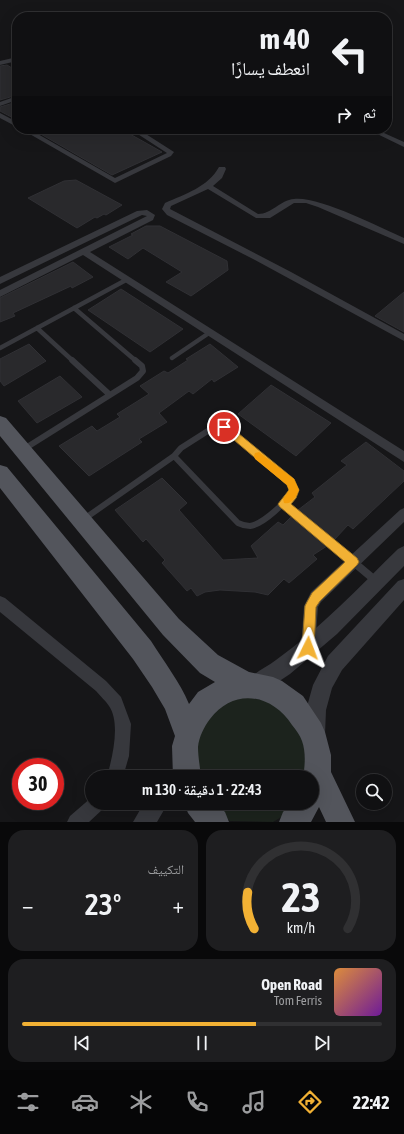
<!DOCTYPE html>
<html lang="ar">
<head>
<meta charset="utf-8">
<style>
  body { margin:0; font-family:"Asap Condensed","Noto Naskh Arabic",sans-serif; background:#1e1e20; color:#f1f3f6; direction:rtl; height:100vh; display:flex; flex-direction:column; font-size:15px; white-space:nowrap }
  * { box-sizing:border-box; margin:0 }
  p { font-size:13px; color:#9c9d9f }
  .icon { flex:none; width:22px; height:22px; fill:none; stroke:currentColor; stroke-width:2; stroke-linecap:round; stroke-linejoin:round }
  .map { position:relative; height:822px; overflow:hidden; direction:ltr }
  .panel { display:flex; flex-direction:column; gap:8px; padding:8px; background:#09090a; flex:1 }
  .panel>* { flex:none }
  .banner { position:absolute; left:12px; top:12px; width:380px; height:122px; border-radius:16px; box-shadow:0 4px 16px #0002,0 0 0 1px #303032; direction:rtl; background:#101012; color:#f1f3f6; overflow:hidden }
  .fabs { position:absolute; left:356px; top:774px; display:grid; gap:8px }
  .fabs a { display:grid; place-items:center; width:36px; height:36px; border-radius:50%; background:#101012; box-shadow:0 4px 16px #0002,0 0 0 1px #303032; font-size:20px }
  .speed { position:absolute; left:12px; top:758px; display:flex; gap:8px; font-size:20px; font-weight:700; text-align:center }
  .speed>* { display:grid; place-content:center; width:52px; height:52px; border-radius:50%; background:#101012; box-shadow:0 4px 16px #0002,0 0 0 1px #303032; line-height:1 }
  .speed .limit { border:6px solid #d22; background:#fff; color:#111 }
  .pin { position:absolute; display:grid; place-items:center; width:34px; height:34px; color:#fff; margin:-17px; border:2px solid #fff; border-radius:50%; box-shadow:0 1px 4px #0007 }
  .me { position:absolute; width:44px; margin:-22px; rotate:3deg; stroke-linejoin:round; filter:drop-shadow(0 0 3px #0008) }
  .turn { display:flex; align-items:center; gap:14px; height:84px; padding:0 16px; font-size:18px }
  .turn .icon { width:52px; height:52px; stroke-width:2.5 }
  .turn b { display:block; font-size:28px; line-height:34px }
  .then { display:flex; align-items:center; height:38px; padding:0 16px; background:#0003; gap:8px; font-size:15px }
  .big { font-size:30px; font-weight:600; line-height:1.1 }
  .panel .widget { flex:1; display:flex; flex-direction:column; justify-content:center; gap:6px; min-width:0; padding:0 14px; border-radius:16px; background:#1e1e20 }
  .panel .dial { align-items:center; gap:0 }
  .dial svg { height:104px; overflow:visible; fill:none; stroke:#303032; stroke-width:7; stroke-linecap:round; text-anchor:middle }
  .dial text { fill:#f1f3f6; stroke:none }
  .song { display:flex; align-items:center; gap:12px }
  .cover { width:48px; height:48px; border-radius:6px; background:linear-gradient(135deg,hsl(30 70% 55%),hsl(280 70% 35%)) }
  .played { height:4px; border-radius:2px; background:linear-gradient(90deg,#f2b134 65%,#303032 65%) }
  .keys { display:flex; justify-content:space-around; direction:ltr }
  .heat { display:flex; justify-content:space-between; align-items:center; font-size:22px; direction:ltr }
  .panel .tiles { flex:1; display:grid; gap:8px; grid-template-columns:1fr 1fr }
  .widget:last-child { grid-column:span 2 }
  .trip { position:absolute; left:85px; top:770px; width:234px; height:40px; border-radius:20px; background:#101012; box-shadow:0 4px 16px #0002,0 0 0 1px #303032; font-weight:600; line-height:40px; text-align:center; direction:rtl }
  .tab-bar { display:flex; height:64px; justify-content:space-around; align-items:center; background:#060607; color:#9c9d9f }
  .tab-bar .icon { width:28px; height:28px }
  .tab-bar .selected { color:#f2b134 }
  .tab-bar b { font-size:18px; color:#f1f3f6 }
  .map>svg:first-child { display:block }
  .green { fill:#1c231d }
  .building { fill:#29292c; stroke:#303034 }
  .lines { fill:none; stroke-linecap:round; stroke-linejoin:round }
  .service-far2 { stroke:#37383d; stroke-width:4.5 }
  .service-far1 { stroke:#37383d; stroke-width:6 }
  .service { stroke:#37383d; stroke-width:8 }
  .minor { fill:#37383d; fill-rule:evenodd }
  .tertiary { fill:#37383d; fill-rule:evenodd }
  .primary { fill:#53555c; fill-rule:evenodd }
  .route { fill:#f2b134; stroke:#9d7322 }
  .slow { fill:#f59e0b }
</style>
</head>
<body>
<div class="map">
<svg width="404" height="822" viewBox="0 0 404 822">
  <rect width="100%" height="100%" fill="#161618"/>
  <path class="green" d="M240 695 275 703 302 733 308 753 307 777H196L199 728 209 712Z
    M209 803H295L288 813 273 822 230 821 213 809Z"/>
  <path class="building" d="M7 65 17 71V95L0 100V66Z
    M17 102V120L0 111V107Z
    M32 129H121L162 152 112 175Z
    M76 180 122 205 106 215 104 214 97 218 95 217 77 228 28 198 64 181Z
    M146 226H160L227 261 228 270 191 296 166 282 182 272 143 248 128 259 109 247 133 235 131 234Z
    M73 262 93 277 72 288 71 286 13 313 15 316 0 322V298Z
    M121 289 183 329 150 352 88 310Z
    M404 292V332L375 316Z
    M29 344 46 361 4 386 0 381V359Z
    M210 344 238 367 214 382 212 379 193 394 189 391 159 413 167 422 139 439 142 442 89 476 59 446 92 426 97 431 120 417 117 414 149 394 140 386 164 371 168 373 188 360 186 359Z
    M60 376 82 397 37 423 18 401Z
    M271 385 331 423 296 456 238 414Z
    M366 442 404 471V481L353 529 348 525 334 540 298 510 315 497 312 493 347 465 341 461Z
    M162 478 187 503 179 510 223 560 258 558 251 546 278 522 283 525 291 517 327 546 313 555 317 559 289 583 284 579 268 595 255 592 220 590 205 592 197 596 191 588 187 591 162 563 165 560 146 539 143 542 115 510Z"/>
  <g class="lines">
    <path class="service-far2" d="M74 308 136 361
      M37 328 73 361
      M0 348 126 280
      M172 358 209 333"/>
    <path class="service-far1" d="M72 360 110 395
      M214 427H224L291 482 294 490C287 501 264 524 250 526 246 526 242 525 238 523L174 456 181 448Z
      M24 449 137 378 143 371 142 366 135 360
      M283 504 352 561
      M84 519 174 456"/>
    <path class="service" d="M351 560 376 581"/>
    <path class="minor" d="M17 57V61L0 65V61Z
      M17 96V100L0 106V102Z
      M0 113 17 122V127L0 118Z
      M21 129H29L115 178 167 153 130 129H138L174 152 171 156 115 183Z
      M367 129H375L404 142V147Z
      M219 167H225L226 169 222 178 213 186 258 214C272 214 280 200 294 199 319 196 379 227 404 238V244L318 207 306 203H294L270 218H256L208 189 171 206 170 209 291 272 404 334V341L255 260 167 215 162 209 165 203C185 194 208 187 219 167Z
      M147 210 155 215 153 220 90 252 404 451V462L83 255 0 297V290L147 216 142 215 0 284V277L137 211Z
      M404 508V522L321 602 318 607 315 648 313 653 308 655 303 653 301 648 304 606 311 592 400 510Z
      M0 596 5 598 106 681 121 697 131 724 129 756 123 777H107C112 758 121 723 109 706 105 700 100 696 96 691L0 612Z
      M92 797V803H106L103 809 89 822H67L70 816Z"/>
    <path class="tertiary" d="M404 546V566L337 634 290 674 263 692 256 695 249 692 246 685C251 673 266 668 276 660 321 628 359 587 398 549Z
      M404 579V600L342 670 332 688 326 710 325 734 322 741 315 744 308 741 305 734 306 710 313 685 328 656 398 581Z
      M144 803H168L157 822H133Z"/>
    <path class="primary" d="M0 416 6 418 179 619 218 655 249 672 273 677 282 681 303 696 321 723 325 732 331 755V772L355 822H326L319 807 311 822H279L283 812 291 803H312V777H303C305 766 306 752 302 741 300 735 296 730 292 725 272 694 234 687 210 719 204 727 199 737 198 747 198 756 200 767 201 777H173L172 746 175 736 165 709 152 687 133 659 0 488V465L7 467 151 641C164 662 180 682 189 704L198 692 215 682 200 673 163 635 0 436Z
      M184 803H216L225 812 229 822H195L188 813Z"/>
  </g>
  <path class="route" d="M224 423 227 424 294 479 299 490 296 498 291 504 357 558 359 562 357 565 320 601 316 607 314 648 313 652 308 654 304 652 302 648 305 606 307 602 312 593 345 562 280 507 278 504 289 490 287 485 221 429 219 427 221 424Z"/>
  <path class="slow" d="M259 452 294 479 299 490C296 497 292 505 284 503L283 499 289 490 287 485 255 459 254 456 255 453Z"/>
</svg>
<div class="fabs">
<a><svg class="icon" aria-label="search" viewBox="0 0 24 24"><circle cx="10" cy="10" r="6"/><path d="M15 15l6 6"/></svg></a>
</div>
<div class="speed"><div class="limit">30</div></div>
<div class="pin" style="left:224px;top:427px;background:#d93025"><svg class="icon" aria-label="arrive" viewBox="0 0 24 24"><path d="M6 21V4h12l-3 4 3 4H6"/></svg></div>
<svg class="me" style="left:308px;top:648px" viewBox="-20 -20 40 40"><path d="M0-17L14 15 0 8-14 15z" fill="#f2b134" stroke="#fff" stroke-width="4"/></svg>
<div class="trip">22:43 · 1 دقيقة · 130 m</div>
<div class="banner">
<div class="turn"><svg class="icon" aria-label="left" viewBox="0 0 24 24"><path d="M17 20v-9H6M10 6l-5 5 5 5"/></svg><div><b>40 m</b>انعطف يسارًا</div></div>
<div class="then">ثم<svg class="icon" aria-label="right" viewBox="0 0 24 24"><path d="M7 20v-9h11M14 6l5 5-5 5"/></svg></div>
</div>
</div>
<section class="panel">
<div class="tiles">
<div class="widget dial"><svg viewBox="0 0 100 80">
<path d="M14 69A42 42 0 1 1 86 69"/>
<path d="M14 69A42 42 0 0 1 9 41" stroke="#f2b134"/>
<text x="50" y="56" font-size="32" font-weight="700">23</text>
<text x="50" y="72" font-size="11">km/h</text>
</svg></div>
<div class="widget"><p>التكييف</p>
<div class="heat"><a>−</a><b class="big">23°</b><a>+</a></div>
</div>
<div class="widget">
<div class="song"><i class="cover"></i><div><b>Open Road</b><p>Tom Ferris</p></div></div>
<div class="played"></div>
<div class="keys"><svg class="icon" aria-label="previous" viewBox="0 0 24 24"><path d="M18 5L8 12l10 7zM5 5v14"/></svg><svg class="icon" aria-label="pause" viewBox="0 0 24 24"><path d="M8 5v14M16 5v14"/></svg><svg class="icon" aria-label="next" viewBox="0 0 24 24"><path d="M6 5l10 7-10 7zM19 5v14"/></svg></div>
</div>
</div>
</section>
<nav class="tab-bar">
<b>22:42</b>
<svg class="icon selected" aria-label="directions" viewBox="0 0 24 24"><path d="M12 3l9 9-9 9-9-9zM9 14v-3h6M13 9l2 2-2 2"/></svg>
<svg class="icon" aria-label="music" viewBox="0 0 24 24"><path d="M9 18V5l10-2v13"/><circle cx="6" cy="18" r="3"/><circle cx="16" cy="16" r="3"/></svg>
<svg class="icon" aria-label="phone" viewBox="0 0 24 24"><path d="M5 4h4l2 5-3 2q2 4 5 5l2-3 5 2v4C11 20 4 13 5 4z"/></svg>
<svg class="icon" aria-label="climate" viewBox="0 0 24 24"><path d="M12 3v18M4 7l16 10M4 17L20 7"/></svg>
<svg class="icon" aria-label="car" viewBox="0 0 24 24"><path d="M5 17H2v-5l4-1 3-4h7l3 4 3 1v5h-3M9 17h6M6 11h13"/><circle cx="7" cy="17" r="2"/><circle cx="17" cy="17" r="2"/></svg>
<svg class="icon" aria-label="filters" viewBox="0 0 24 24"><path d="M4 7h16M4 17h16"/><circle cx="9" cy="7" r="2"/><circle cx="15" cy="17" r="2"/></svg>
</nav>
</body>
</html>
